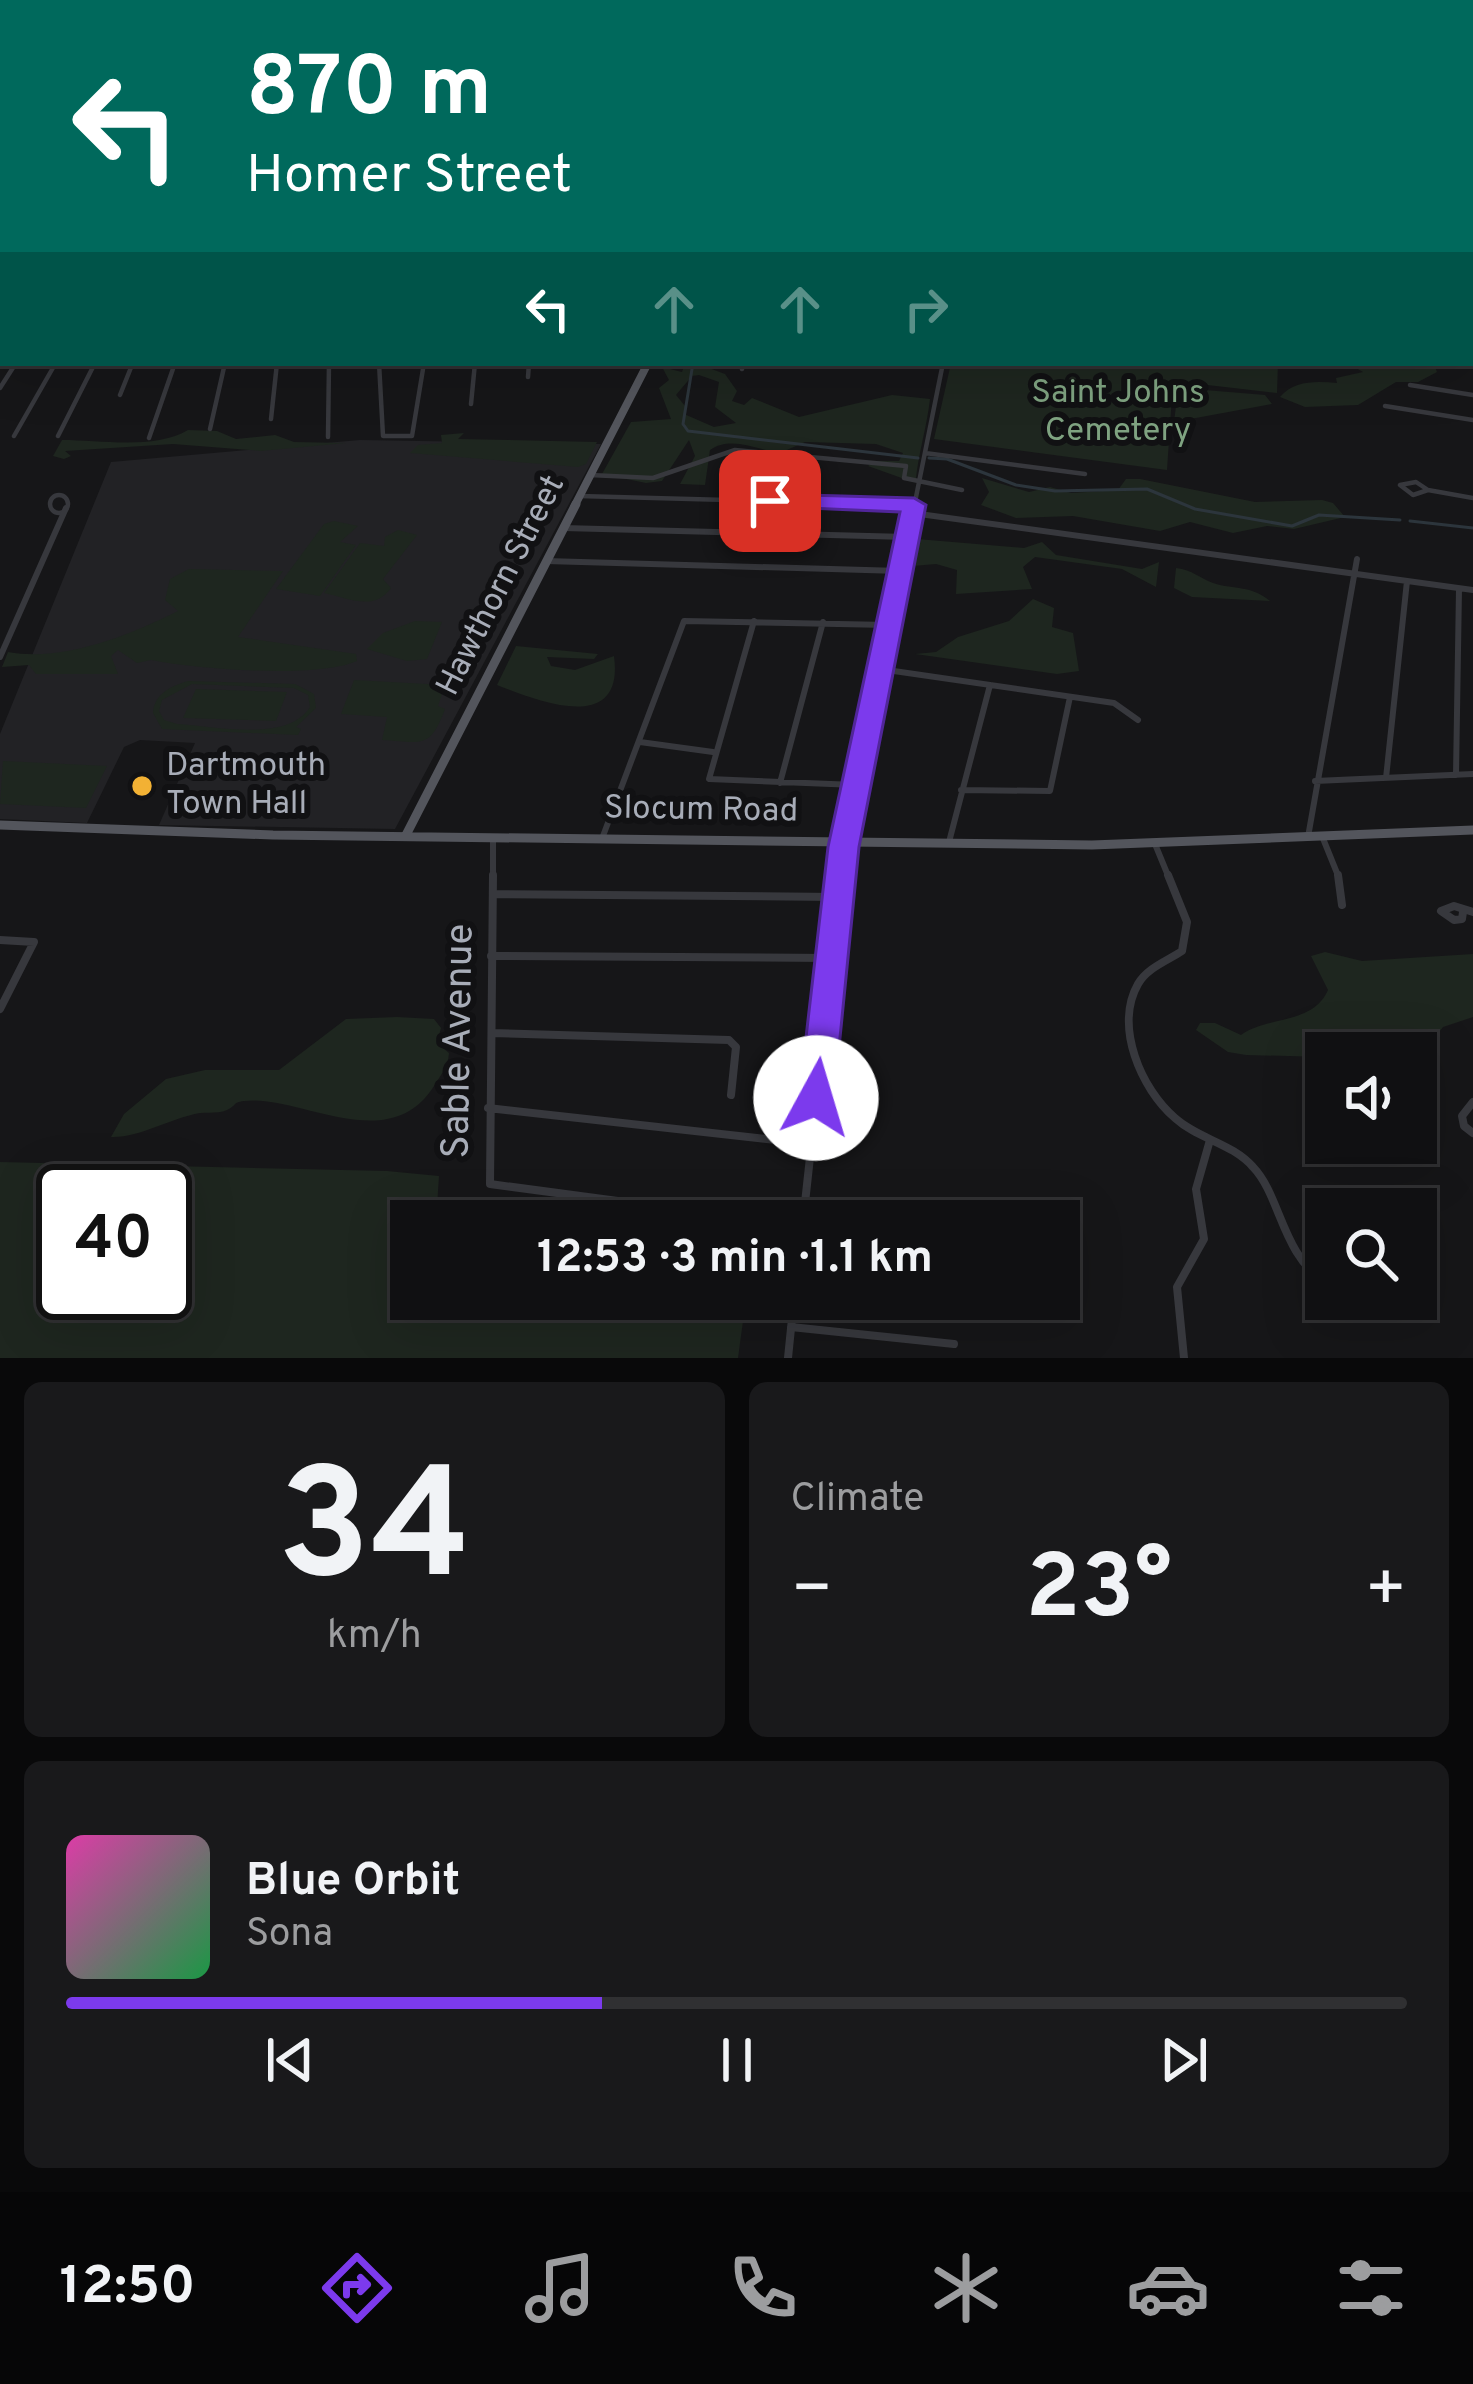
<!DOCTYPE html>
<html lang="en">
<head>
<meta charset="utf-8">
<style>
  body { margin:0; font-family:Overpass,sans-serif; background:#19191b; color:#f1f3f6; height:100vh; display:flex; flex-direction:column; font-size:45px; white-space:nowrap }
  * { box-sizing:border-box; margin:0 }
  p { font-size:39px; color:#9c9d9f }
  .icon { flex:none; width:66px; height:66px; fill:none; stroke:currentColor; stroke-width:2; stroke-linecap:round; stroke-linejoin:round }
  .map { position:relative; height:1358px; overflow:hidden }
  .drawer { display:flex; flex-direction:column; gap:24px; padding:24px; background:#09090a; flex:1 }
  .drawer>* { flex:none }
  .top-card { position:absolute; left:0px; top:0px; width:1473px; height:366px; box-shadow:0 12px 48px #0002,0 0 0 3px #303032; background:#00695c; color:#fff; overflow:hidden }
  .buttons { position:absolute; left:1305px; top:1032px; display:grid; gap:24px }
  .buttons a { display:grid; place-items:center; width:132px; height:132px; border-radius:0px; background:#101012; box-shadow:0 12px 48px #0002,0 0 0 3px #303032; font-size:60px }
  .speed { position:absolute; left:36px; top:1164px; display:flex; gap:24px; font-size:60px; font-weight:700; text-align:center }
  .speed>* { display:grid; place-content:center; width:156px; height:156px; border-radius:50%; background:#101012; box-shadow:0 12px 48px #0002,0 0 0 3px #303032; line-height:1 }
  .speed .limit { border:6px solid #111; border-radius:18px; background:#fff; color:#111 }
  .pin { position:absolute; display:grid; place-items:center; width:102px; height:102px; color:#fff; margin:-51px; border-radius:24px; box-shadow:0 6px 18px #0006 }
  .me { position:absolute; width:132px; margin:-66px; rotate:6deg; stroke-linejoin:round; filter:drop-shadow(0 0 9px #0008) }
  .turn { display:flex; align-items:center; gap:42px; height:252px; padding:0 48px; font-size:54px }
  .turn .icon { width:156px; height:156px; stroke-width:2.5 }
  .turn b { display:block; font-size:84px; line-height:102px }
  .lanes { display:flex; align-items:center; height:114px; padding:0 48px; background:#0003; justify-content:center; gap:60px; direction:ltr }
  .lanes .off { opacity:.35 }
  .big { font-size:90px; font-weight:700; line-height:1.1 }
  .drawer .tile { flex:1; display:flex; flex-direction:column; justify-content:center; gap:18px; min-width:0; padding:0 42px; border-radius:18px; background:#19191b }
  .drawer .dial { align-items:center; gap:0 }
  .dial b { font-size:156px; line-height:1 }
  .song { display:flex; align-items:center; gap:36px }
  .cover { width:144px; height:144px; border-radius:18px; background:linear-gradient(135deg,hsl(320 70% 55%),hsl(140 70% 35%)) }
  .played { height:12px; border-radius:6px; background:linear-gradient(90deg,#7c3aed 40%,#303032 40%) }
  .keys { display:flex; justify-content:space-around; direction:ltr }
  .heat { display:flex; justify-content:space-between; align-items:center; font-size:66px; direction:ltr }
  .drawer .tiles { flex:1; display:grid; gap:24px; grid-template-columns:1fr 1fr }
  .tile:last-child { grid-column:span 2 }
  .trip { position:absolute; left:390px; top:1200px; width:690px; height:120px; border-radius:0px; background:#101012; box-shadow:0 12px 48px #0002,0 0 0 3px #303032; font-weight:700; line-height:120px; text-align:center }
  .menu { display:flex; height:192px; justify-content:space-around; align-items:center; background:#060607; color:#9c9d9f }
  .menu .icon { width:84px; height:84px }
  .menu .active { color:#7c3aed }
  .menu b { font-size:54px; color:#f1f3f6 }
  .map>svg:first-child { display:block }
  .built { fill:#222225 }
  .green { fill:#1e261f; fill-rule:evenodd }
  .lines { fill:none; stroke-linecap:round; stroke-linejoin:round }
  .stream { stroke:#2c353c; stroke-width:3 }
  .minor-far3 { stroke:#37383d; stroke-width:3 }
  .minor-far2 { stroke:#37383d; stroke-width:4.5 }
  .minor-far1 { stroke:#37383d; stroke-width:6 }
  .minor { stroke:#37383d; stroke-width:8 }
  .major-far2 { stroke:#53555c; stroke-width:6 }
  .major-far1 { stroke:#53555c; stroke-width:8 }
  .major { stroke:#53555c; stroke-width:9 }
  .route { fill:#7c3aed; stroke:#51269a; stroke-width:3 }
  .poi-dot { fill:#f2b134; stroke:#111113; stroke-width:4.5 }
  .labels { text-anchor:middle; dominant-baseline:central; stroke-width:12; stroke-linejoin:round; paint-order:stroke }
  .park-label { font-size:33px; fill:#7fa381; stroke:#111113 }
  .street-label { font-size:33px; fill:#a8adb8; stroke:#111113 }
  .poi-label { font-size:33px; fill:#a8adb8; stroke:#111113; text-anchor:start }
  .near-street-label { font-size:39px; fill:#a8adb8; stroke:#111113 }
</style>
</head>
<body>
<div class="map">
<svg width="1473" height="1358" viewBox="0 0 1473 1358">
  <rect width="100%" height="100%" fill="#161618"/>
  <path class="built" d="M360 440 601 444 395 829 159 825 195 743 140 740 124 747 87 823 0 819V734L111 462Z"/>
  <path class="green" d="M685 363H723L726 366 709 368 725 374 737 391 732 401 744 405 752 398 799 417 892 395 930 399C927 426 919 451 916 478L910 481 868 466 875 461H899L903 453 876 444 805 442 780 453C758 450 731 435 710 450L705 485 680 484 695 456 689 440 662 481 646 483 602 474 631 422 671 419 659 388 669 380 662 367 682 372ZM699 375 719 382 715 407 736 423 714 427 684 414 685 406 676 395 692 376Z
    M951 363H1278L1277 393 1173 381 1167 470 934 439Z
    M1347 363 1435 367 1437 372 1418 382H1396L1358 405 1305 407 1280 397C1294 380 1317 381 1337 383L1336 378 1363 372Z
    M1193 389 1265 395 1272 404 1174 422 1176 406 1190 401Z
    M188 430 217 431 236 439 275 435 294 442 346 443 261 451 173 444 65 451 71 456 64 459 53 456 62 440C101 440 154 450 188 430Z
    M464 433 458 439 597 442 586 464 578 467 410 453 418 445 442 443 441 435Z
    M982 478 1029 492 1050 487 1071 493 1118 490 1126 479H1140L1255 502 1322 500 1333 503 1345 517 1294 529 1267 526 1233 533 1190 522 1160 531 1073 516 1016 518 981 505 989 492Z
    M334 521 358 526 340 542 356 545 320 596 276 589 324 524Z
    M398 530 417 535 383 579 391 588C374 612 349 598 324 593L360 543 384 546 385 537Z
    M917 539 1024 548 1042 542 1056 555 1142 569 1159 562 1156 587 1122 569 1035 557 1023 567 1032 589 956 594 957 570 936 564 913 566Z
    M1176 568C1193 570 1199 578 1213 583 1235 590 1251 585 1270 601L1192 597 1174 588Z
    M189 569 283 571 238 637 356 654 357 661C315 679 197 669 151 660L137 663 118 650 111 656 118 674H36L29 665 2 667 8 652C63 662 128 636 178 611L165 600 170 579Z
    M1033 599 1054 608 1052 627 1073 633 1079 671 1057 674 915 654 936 652 958 637 1009 621Z
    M415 621 442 622 427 659 407 661 367 649 383 633Z
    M516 646 598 654 594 659 547 657 551 666 575 670 614 656C625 737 535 700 497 685Z
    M354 680 445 685 438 706 445 709C430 750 422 742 382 740L387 717 341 714Z
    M188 681 295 684 314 694 316 708 296 727 301 729 298 735 162 729 153 713C154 694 171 686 188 681ZM192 684 294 688 308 695 310 707C288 743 214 726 177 724L164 720 159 711 162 700Z
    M196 689 287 692 276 721 183 718Z
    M3 761 107 766 86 808 0 804Z
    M1325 952 1362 961 1473 954V1017L1443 1027 1429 1045H1368L1326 1057 1246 1055 1228 1052 1196 1030 1200 1023H1215L1241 1035C1266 1016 1313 1025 1328 990L1311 956Z
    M397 1017 434 1019 441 1028 437 1043 449 1053C448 1068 441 1074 434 1086 389 1158 299 1094 244 1101 231 1103 239 1104 227 1110 219 1114 209 1112 200 1113 171 1118 139 1138 111 1137L124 1114 166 1079 205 1070H279L346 1019Z
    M0 1162 387 1171 439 1176 436 1221H411V1299H746L738 1358H0ZM63 1191H165V1293H63Z"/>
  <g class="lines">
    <path class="stream" d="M693 363 683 424 688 431 918 458
      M929 458 947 459 1016 485 1055 491 1147 489 1195 509 1292 526 1319 515 1400 520
      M1410 521 1473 528"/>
    <path class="minor-far3" d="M269 0 305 3
      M403 0 439 3
      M514 0 549 3
      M647 0 684 3
      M1084 0 1090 3
      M1123 0 1131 3
      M1230 0 1255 3
      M1280 0 1296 3
      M1427 0 1440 3
      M1354 1 1365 3
      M1019 2 1031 3
      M91 3 164 0
      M324 3 328 0
      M1172 3 1191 0
      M1217 3 1221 0
      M1311 3 1316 0
      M1387 3 1391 0"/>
    <path class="minor-far2" d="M0 330 3 326
      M0 363 132 365
      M379 363 383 436H412L424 363
      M742 369 744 363
      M528 377 529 363
      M1410 385 1473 395
      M0 388 16 363
      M120 395 132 365
      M471 404 475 363
      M1385 406 1473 420
      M271 419 277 363
      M210 429 225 363
      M14 436 54 366
      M58 436 94 365
      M328 437 329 363
      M149 438 175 363
      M925 453 1085 474
      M590 475 653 478 735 450 906 466 904 478 962 490
      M1416 482 1428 490 1413 495 1400 485Z
      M1428 490 1473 498
      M50 504a9 9 0 1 1 18 0a9 9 0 1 1-18 0Z
      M579 496 914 505
      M914 507 943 363"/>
    <path class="minor-far1" d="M882 504 914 505
      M912 513 1473 590
      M563 528 907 537
      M546 561 900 571
      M754 621 709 779 856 785
      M0 657 66 508
      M880 669 1114 703 1138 720
      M640 742 713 752
      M1456 775 1459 589
      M1386 778 1407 581
      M1315 781 1473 774
      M780 783 823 622
      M961 790 1050 791 1070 697
      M603 836 684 621 889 625
      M1322 836 1339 878
      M1308 837 1357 559
      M949 842 990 685
      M1155 844 1169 878
      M493 878V838
      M841 878 914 504"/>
    <path class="minor" d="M493 875 490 1184 767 1221
      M1168 875 1187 922 1182 951C1167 961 1147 968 1138 984 1114 1026 1141 1089 1175 1118 1198 1139 1232 1143 1253 1167 1281 1196 1282 1256 1326 1282
      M1338 875 1342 905
      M493 894 837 897
      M1463 912 1462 919 1454 920 1441 911 1454 906 1473 912
      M0 940 34 942 0 1009
      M491 956 831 958
      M492 1033 729 1040 736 1047 731 1095
      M1473 1102 1462 1116 1464 1126 1473 1133
      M488 1108 811 1144
      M803 1221 841 875
      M1309 1259 1326 1257
      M791 1327 954 1344
      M788 1358 794 1299
      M1184 1358 1177 1287 1204 1239 1196 1189 1210 1140"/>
    <path class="major-far2" d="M1167 0 1174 3
      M60 3 64 0"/>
    <path class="major-far1" d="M574 507 648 363"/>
    <path class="major" d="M0 825 273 835 1092 845 1473 830
      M406 835 576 504"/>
  </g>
  <path class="route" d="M770 494 914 498 926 505 859 847 834 1098 829 1109 816 1113 804 1109 799 1098 828 847 900 512 762 506 758 501Z"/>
  <circle class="poi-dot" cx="142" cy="786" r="12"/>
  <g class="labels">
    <g class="park-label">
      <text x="1118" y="394">Saint Johns<tspan x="1118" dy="38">Cemetery</tspan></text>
    </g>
    <g class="street-label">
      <text transform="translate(502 586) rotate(-63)">Hawthorn Street</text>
      <text transform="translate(701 811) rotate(1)">Slocum Road</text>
    </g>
    <g class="poi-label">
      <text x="166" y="767">Dartmouth<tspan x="166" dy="38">Town Hall</tspan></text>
    </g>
    <g class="near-street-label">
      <text transform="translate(460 1041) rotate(-89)">Sable Avenue</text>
    </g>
  </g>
</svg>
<div class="buttons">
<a><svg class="icon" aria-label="sound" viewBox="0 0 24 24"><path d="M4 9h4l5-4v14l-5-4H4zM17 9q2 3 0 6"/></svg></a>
<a><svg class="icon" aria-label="search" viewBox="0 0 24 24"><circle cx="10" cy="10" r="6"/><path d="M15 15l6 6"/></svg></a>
</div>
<div class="speed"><div class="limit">40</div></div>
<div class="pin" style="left:770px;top:501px;background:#d93025"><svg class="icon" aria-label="arrive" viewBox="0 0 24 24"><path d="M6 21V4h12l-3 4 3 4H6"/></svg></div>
<svg class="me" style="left:816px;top:1098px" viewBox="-20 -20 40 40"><circle r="19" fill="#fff"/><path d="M0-13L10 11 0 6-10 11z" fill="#7c3aed"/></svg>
<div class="trip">12:53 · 3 min · 1.1 km</div>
<div class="top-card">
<div class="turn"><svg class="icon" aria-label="left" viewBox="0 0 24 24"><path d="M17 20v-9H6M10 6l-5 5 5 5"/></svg><div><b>870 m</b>Homer Street</div></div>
<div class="lanes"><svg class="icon" aria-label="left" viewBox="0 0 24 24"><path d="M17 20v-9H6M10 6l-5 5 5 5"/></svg><svg class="icon off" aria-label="ahead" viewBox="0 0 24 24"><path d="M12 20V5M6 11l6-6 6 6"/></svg><svg class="icon off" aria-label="ahead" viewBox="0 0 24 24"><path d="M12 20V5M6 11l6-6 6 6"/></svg><svg class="icon off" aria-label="right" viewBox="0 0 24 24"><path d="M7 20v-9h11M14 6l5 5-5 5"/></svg></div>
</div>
</div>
<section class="drawer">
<div class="tiles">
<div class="tile dial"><b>34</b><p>km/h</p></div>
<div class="tile"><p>Climate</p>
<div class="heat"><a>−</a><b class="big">23°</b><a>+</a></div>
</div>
<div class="tile">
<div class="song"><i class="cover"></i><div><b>Blue Orbit</b><p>Sona</p></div></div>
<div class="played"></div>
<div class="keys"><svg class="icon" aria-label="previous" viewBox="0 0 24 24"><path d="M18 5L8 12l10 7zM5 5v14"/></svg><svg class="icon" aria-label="pause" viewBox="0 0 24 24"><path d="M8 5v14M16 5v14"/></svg><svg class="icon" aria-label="next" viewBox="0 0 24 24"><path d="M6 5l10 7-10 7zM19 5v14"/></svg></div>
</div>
</div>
</section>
<nav class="menu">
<b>12:50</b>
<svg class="icon active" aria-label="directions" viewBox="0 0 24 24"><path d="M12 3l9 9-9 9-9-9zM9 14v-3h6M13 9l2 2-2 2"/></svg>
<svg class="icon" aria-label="music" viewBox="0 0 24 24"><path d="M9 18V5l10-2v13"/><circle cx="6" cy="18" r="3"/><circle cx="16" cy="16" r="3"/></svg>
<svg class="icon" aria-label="phone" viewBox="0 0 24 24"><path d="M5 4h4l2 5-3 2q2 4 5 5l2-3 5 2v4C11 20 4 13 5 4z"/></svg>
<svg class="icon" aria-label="climate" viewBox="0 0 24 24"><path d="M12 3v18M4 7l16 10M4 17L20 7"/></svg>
<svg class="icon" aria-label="car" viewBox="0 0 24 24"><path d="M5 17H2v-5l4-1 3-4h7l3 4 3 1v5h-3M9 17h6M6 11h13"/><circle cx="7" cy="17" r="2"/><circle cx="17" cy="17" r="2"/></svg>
<svg class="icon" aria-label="filters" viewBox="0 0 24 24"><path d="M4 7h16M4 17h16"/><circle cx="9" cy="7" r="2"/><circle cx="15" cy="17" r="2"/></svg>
</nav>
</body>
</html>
